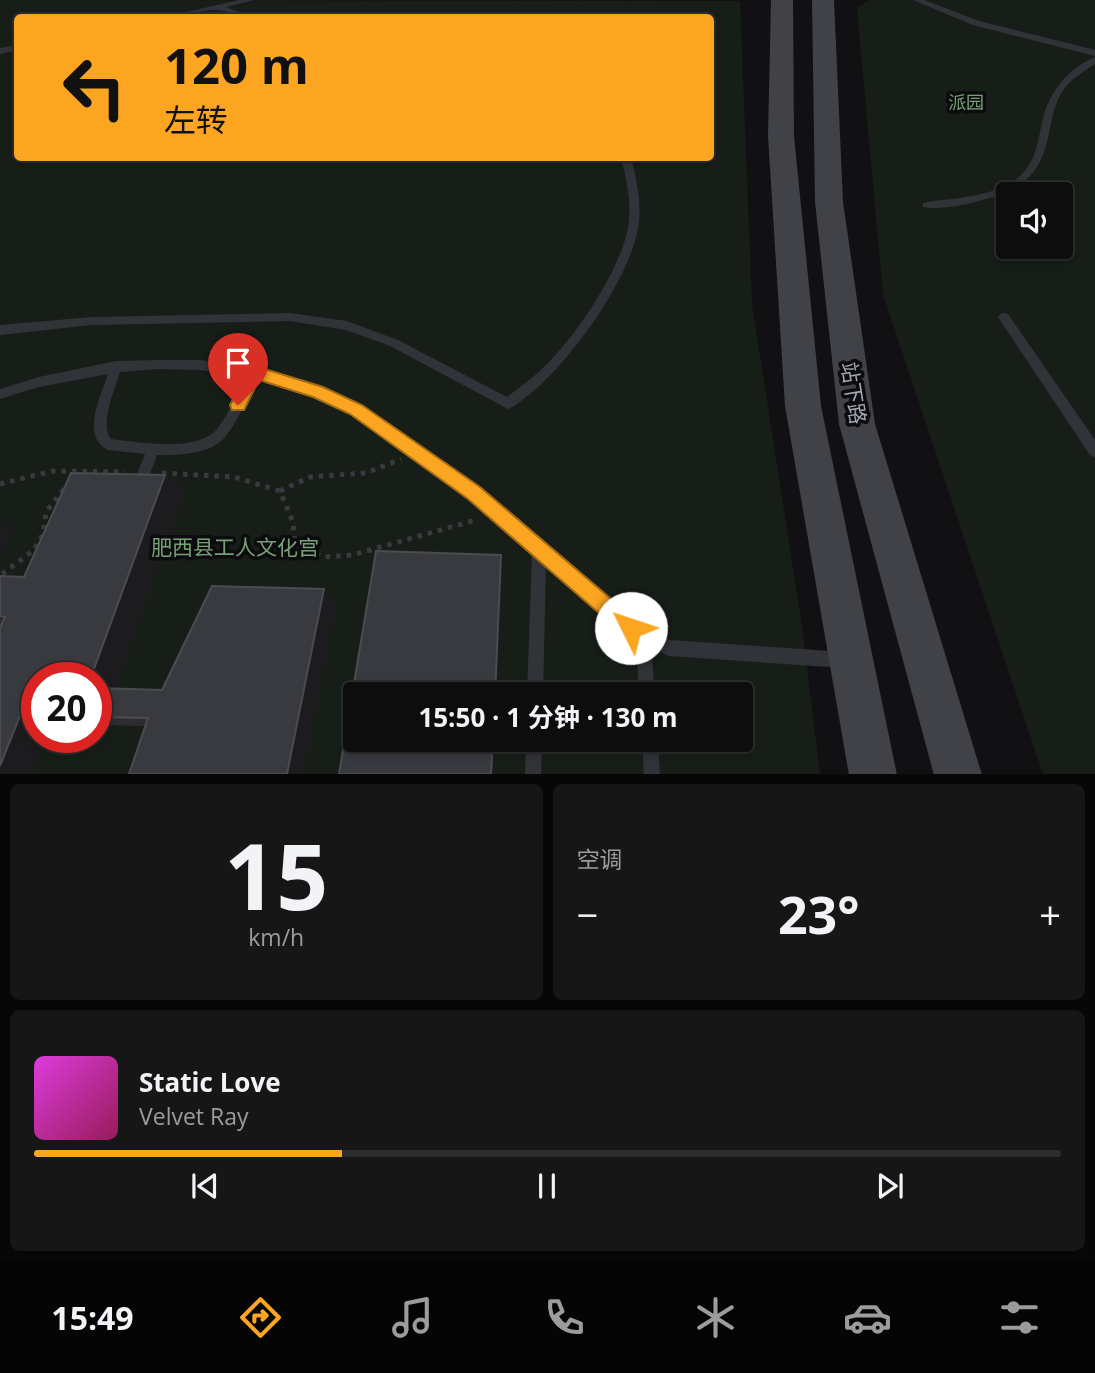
<!DOCTYPE html>
<html lang="zh">
<head>
<meta charset="utf-8">
<style>
  body { margin:0; font-family:"Open Sans","Noto Sans SC",sans-serif; background:#161617; color:#f1f3f6; height:100vh; display:flex; flex-direction:column; font-size:26px; white-space:nowrap }
  * { box-sizing:border-box; margin:0 }
  p { font-size:23px; color:#9a9c9e }
  .icon { flex:none; width:38px; height:38px; fill:none; stroke:currentColor; stroke-width:2; stroke-linecap:round; stroke-linejoin:round }
  .map { position:relative; height:774px; overflow:hidden }
  .side { display:flex; flex-direction:column; gap:10px; padding:10px; background:#070708; flex:1 }
  .side>* { flex:none }
  .top-card { position:absolute; left:14px; top:14px; width:700px; height:147px; border-radius:7px; box-shadow:0 4px 10px #0003,0 0 0 2px #2d2d2e; background:#fba521; color:#111; overflow:hidden }
  .buttons { position:absolute; left:996px; top:182px; display:grid; gap:14px }
  .buttons a { display:grid; place-items:center; width:77px; height:77px; border-radius:7px; background:#0d0d0e; box-shadow:0 4px 10px #0003,0 0 0 2px #2d2d2e; font-size:35px }
  .speed { position:absolute; left:21px; top:662px; display:flex; gap:14px; font-size:35px; font-weight:700; text-align:center }
  .speed>* { display:grid; place-content:center; width:91px; height:91px; border-radius:50%; background:#0d0d0e; box-shadow:0 4px 10px #0003,0 0 0 2px #2d2d2e; line-height:1 }
  .speed .limit { border:10px solid #d22; background:#fff; color:#111 }
  .pin { position:absolute; display:grid; place-items:center; width:60px; height:60px; color:#fff; margin:-72px -30px; border-radius:50% 50% 50% 0; rotate:-45deg; box-shadow:0 0 7px #0007 }
  .pin .icon { rotate:45deg }
  .me { position:absolute; width:77px; margin:-38px; rotate:311deg; stroke-linejoin:round; filter:drop-shadow(0 0 5px #0008) }
  .turn { display:flex; align-items:center; gap:24px; height:147px; padding:0 35px; font-size:32px }
  .turn .icon { width:91px; height:91px; stroke-width:2.5 }
  .turn b { display:block; font-size:49px; line-height:60px }
  .big { font-size:52px; font-weight:700; line-height:1.1 }
  .side .card { flex:1; display:flex; flex-direction:column; justify-content:center; gap:10px; min-width:0; padding:0 24px; border-radius:10px; background:#161617 }
  .side .dial { align-items:center; gap:0 }
  .dial b { font-size:91px; line-height:1 }
  .song { display:flex; align-items:center; gap:21px }
  .cover { width:84px; height:84px; border-radius:10px; background:linear-gradient(135deg,hsl(300 70% 55%),hsl(330 70% 35%)) }
  .played { height:7px; border-radius:4px; background:linear-gradient(90deg,#fba521 30%,#2d2d2e 30%) }
  .keys { display:flex; justify-content:space-around; direction:ltr }
  .heat { display:flex; justify-content:space-between; align-items:center; font-size:38px; direction:ltr }
  .side .tiles { flex:1; display:grid; gap:10px; grid-template-columns:1fr 1fr }
  .card:last-child { grid-column:span 2 }
  .trip { position:absolute; left:343px; top:682px; width:410px; height:70px; border-radius:7px; background:#0d0d0e; box-shadow:0 4px 10px #0003,0 0 0 2px #2d2d2e; font-weight:700; line-height:70px; text-align:center }
  .dock { display:flex; height:112px; justify-content:space-around; align-items:center; background:#050506; color:#9a9c9e }
  .dock .icon { width:49px; height:49px }
  .dock .active { color:#fba521 }
  .dock b { font-size:32px; color:#f1f3f6 }
  .map>svg:first-child { display:block }
  .green { fill:#171e18; fill-rule:evenodd }
  .lines { fill:none; stroke-linecap:round; stroke-linejoin:round }
  .path { stroke:#383a3f; stroke-width:5; stroke-dasharray:4.5 6; stroke-linecap:butt }
  .lane { fill:#323338; fill-rule:evenodd }
  .secondary { fill:#404248; fill-rule:evenodd }
  .wall { fill:#2d2d31 }
  .shaded-wall { fill:#1c1c1f }
  .building { fill:#393a3f; stroke:#4a4c51; stroke-width:2 }
  .route { fill:#fba521; stroke:#a36b15; stroke-width:2 }
  .labels { text-anchor:middle; dominant-baseline:central; stroke-width:7; stroke-linejoin:round; paint-order:stroke }
  .far-park-label { font-size:18px; fill:#77a077; stroke:#0c0c0e }
  .street-label { font-size:21px; fill:#a2a8b4; stroke:#0c0c0e }
  .park-label { font-size:21px; fill:#77a077; stroke:#0c0c0e }
</style>
</head>
<body>
<div class="map">
<svg width="1095" height="775" viewBox="0 0 1095 775">
  <rect width="100%" height="100%" fill="#111113"/>
  <path class="green" d="M0 0 740 1 752 304 802 626 820 774H0ZM18 18H710V158H18ZM37 677H96V737H37ZM355 695H740V740H355Z
    M869 0H1095V774H1043L883 294 857 8ZM1008 194H1060V247H1008Z"/>
  <g class="lines">
    <path class="path" d="M162 473 234 477 280 491 293 522 295 545 324 557 352 555 476 520
      M0 484 52 471 125 472
      M280 491 310 477 366 473 401 459
      M2 574 34 550 43 534 46 512 67 485"/>
    <path class="lane" d="M239 0H254L226 7 253 18C238 18 226 9 215 10 198 10 181 18 160 18Z
      M913 0H924L979 21 1095 50V56L973 25Z
      M18 45V50L0 54V48Z
      M1095 57V64C1083 72 1070 79 1062 92 1054 104 1052 119 1049 133 1041 175 1022 190 982 200 965 205 941 210 923 207V203L927 202C958 198 995 197 1020 176 1036 162 1038 141 1042 122 1049 92 1067 69 1095 57Z
      M621 158H631C637 180 642 205 638 228 629 280 571 361 530 394 523 399 516 406 508 409L390 346 346 330 290 321 92 325 0 335V325L92 317 290 313 347 321 398 340 507 397C520 387 533 378 545 366 576 336 620 271 628 228 632 205 627 180 621 158Z
      M1004 313 1008 314 1095 440V457L1090 455 998 317 1000 314Z
      M159 360H200L255 367 322 388 357 405 410 439 469 482 526 528 636 623 670 640 844 652 849 655 852 660 849 665 844 668 669 656 651 647 655 695H639L636 639 626 633 546 563 543 695H527L532 551C453 482 362 402 257 379 249 394 236 425 225 437 210 455 179 455 157 455L143 493 138 495 133 493 131 489 145 454 108 450C80 436 101 396 108 374L39 387 0 399V389L39 377 116 361ZM159 369 200 370 246 376C237 393 229 414 217 429 197 453 139 442 111 439 99 425 115 389 120 372Z
      M526 740H542L541 775H525Z
      M642 740H658L660 775H644Z"/>
    <path class="secondary" d="M771 0H793L794 136 821 406 897 775H849L785 406 768 136Z
      M812 0H834L843 202 875 424 982 775H934L839 424 815 202Z"/>
  </g>
  <path class="wall" d="M183 493 116 688 162 690 324 589 336 603 303 774H129L145 726 96 725V677H37V737H45L31 774H0V576L24 577Z"/>
  <path class="shaded-wall" d="M165 475 183 493 113 697 96 691V677H91Z
    M0 520 13 529 0 560Z
    M501 555 503 571 498 695H495Z
    M324 589 336 603 303 774H287Z
    M20 716 37 721V737H45L31 774H0V766Z
    M493 740H496L494 774H491Z"/>
  <path class="building" d="M71 473 165 475 91 677H37V716H20L0 766V628L5 617 0 616V576L24 577Z
    M376 551 501 555 495 695H355V740H493L491 774H339Z
    M212 586 324 589 287 774H129L148 718 96 717V688L162 690Z"/>
  <path class="route" d="M255 366 323 387 362 405 480 487 638 622 641 628 638 635 631 638 624 635 468 499 350 414 313 397 259 380 244 410H232L230 405 232 401 249 368Z"/>
  <g class="labels">
    <g class="far-park-label">
      <text x="966" y="102">派园</text>
    </g>
    <g class="street-label">
      <text transform="translate(854 393) rotate(81)">站下路</text>
    </g>
    <g class="park-label">
      <text x="235" y="547">肥西县工人文化宫</text>
    </g>
  </g>
</svg>
<div class="buttons">
<a><svg class="icon" aria-label="sound" viewBox="0 0 24 24"><path d="M4 9h4l5-4v14l-5-4H4zM17 9q2 3 0 6"/></svg></a>
</div>
<div class="speed"><div class="limit">20</div></div>
<div class="pin" style="left:238px;top:405px;background:#d93025"><svg class="icon" aria-label="arrive" viewBox="0 0 24 24"><path d="M6 21V4h12l-3 4 3 4H6"/></svg></div>
<svg class="me" style="left:631px;top:628px" viewBox="-20 -20 40 40"><circle r="19" fill="#fff"/><path d="M0-13L10 11 0 6-10 11z" fill="#fba521"/></svg>
<div class="trip">15:50 · 1 分钟 · 130 m</div>
<div class="top-card">
<div class="turn"><svg class="icon" aria-label="left" viewBox="0 0 24 24"><path d="M17 20v-9H6M10 6l-5 5 5 5"/></svg><div><b>120 m</b>左转</div></div>
</div>
</div>
<section class="side">
<div class="tiles">
<div class="card dial"><b>15</b><p>km/h</p></div>
<div class="card"><p>空调</p>
<div class="heat"><a>−</a><b class="big">23°</b><a>+</a></div>
</div>
<div class="card">
<div class="song"><i class="cover"></i><div><b>Static Love</b><p>Velvet Ray</p></div></div>
<div class="played"></div>
<div class="keys"><svg class="icon" aria-label="previous" viewBox="0 0 24 24"><path d="M18 5L8 12l10 7zM5 5v14"/></svg><svg class="icon" aria-label="pause" viewBox="0 0 24 24"><path d="M8 5v14M16 5v14"/></svg><svg class="icon" aria-label="next" viewBox="0 0 24 24"><path d="M6 5l10 7-10 7zM19 5v14"/></svg></div>
</div>
</div>
</section>
<nav class="dock">
<b>15:49</b>
<svg class="icon active" aria-label="directions" viewBox="0 0 24 24"><path d="M12 3l9 9-9 9-9-9zM9 14v-3h6M13 9l2 2-2 2"/></svg>
<svg class="icon" aria-label="music" viewBox="0 0 24 24"><path d="M9 18V5l10-2v13"/><circle cx="6" cy="18" r="3"/><circle cx="16" cy="16" r="3"/></svg>
<svg class="icon" aria-label="phone" viewBox="0 0 24 24"><path d="M5 4h4l2 5-3 2q2 4 5 5l2-3 5 2v4C11 20 4 13 5 4z"/></svg>
<svg class="icon" aria-label="climate" viewBox="0 0 24 24"><path d="M12 3v18M4 7l16 10M4 17L20 7"/></svg>
<svg class="icon" aria-label="car" viewBox="0 0 24 24"><path d="M5 17H2v-5l4-1 3-4h7l3 4 3 1v5h-3M9 17h6M6 11h13"/><circle cx="7" cy="17" r="2"/><circle cx="17" cy="17" r="2"/></svg>
<svg class="icon" aria-label="filters" viewBox="0 0 24 24"><path d="M4 7h16M4 17h16"/><circle cx="9" cy="7" r="2"/><circle cx="15" cy="17" r="2"/></svg>
</nav>
</body>
</html>
